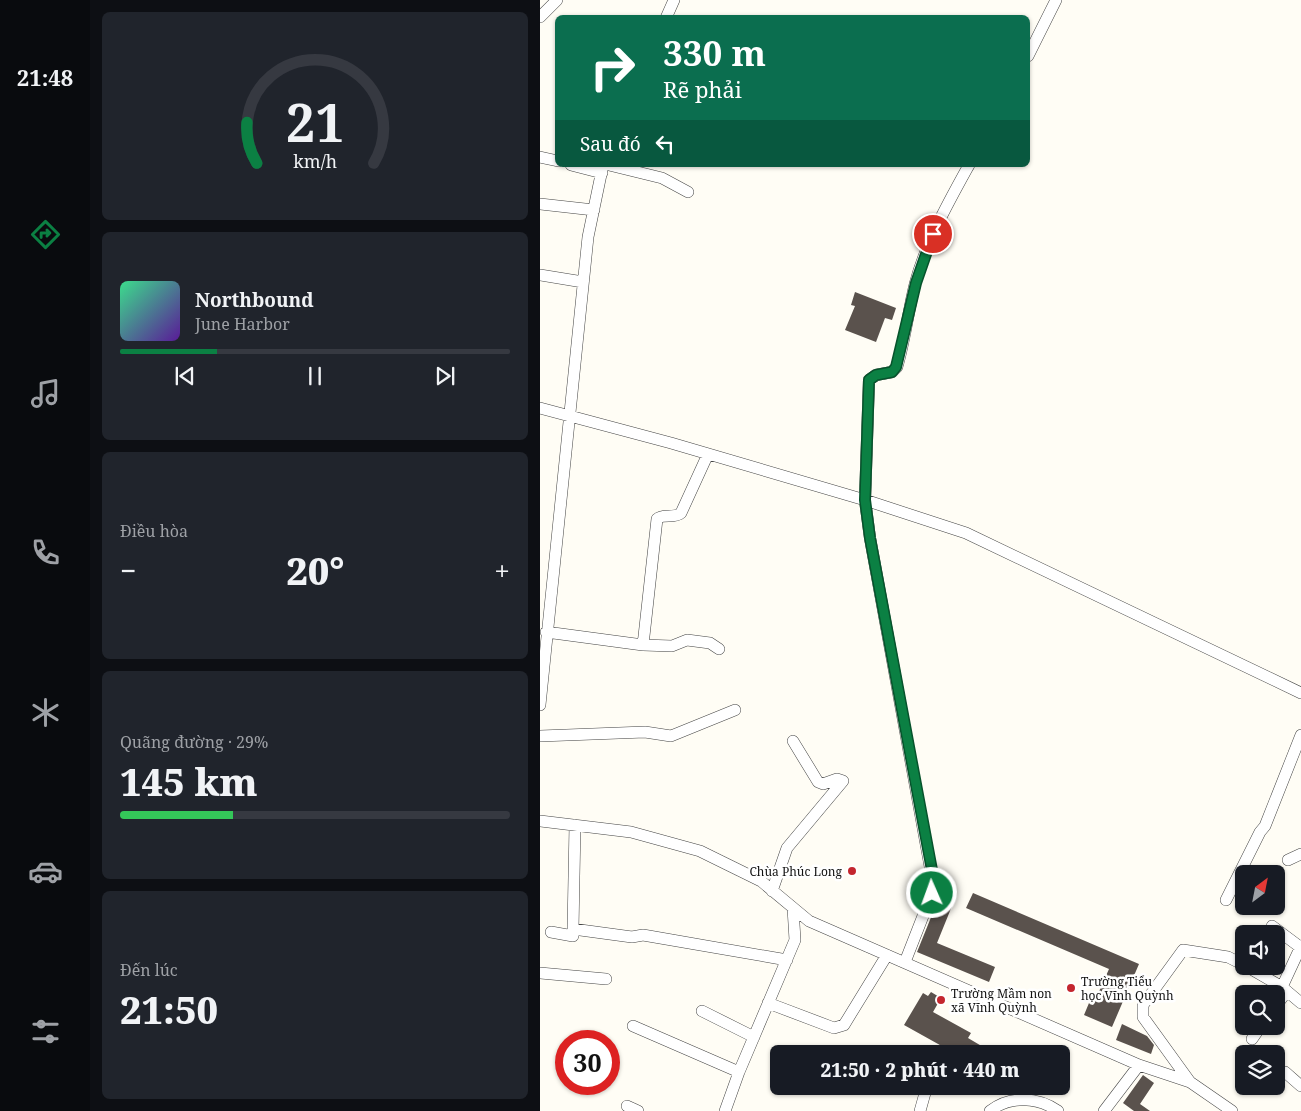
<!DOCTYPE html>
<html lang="vi">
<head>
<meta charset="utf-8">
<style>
  body { margin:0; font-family:"Noto Serif",serif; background:#20242c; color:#f1f3f6; height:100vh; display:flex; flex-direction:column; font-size:19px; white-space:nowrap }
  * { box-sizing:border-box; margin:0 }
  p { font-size:16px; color:#9ea1a6 }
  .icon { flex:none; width:28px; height:28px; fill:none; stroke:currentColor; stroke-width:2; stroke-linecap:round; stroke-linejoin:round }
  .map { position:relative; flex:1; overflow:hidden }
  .drawer { display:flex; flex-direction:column; gap:12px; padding:12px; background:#0d0f14; width:450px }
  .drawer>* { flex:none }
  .guide { position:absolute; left:15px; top:15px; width:475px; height:152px; border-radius:8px; box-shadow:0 1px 4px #0004; background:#0b6e4f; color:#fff; overflow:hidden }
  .needle { width:32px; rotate:32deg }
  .controls { position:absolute; left:695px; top:865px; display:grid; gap:10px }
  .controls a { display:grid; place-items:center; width:50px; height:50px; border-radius:8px; background:#171b24; box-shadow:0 1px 4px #0004; font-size:25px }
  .speed { position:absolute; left:15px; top:1030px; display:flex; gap:10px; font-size:25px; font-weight:700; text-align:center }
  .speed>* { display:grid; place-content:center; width:65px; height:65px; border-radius:50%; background:#171b24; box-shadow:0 1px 4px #0004; line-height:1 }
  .speed .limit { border:8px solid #d22; background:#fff; color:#111 }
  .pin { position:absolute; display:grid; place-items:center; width:42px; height:42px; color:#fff; margin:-21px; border:2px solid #fff; border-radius:50%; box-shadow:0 1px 5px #0007 }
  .me { position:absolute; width:55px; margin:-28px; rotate:358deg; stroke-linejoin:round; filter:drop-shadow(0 0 4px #0008) }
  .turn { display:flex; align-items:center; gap:18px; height:105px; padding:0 25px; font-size:22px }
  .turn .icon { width:65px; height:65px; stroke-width:2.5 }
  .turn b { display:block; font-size:35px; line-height:42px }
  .then { display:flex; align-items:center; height:48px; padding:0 25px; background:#0003; gap:10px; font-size:19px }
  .big { font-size:38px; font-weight:800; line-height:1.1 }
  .drawer .widget { flex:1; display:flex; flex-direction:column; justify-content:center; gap:8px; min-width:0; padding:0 18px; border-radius:8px; background:#20242c }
  .drawer .dial { align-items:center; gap:0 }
  .dial svg { height:130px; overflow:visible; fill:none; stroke:#363941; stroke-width:7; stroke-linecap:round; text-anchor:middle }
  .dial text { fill:#f1f3f6; stroke:none }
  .song { display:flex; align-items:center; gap:15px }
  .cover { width:60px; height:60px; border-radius:8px; background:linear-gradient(135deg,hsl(150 70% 55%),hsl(270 70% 35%)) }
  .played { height:5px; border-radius:2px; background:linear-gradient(90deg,#0b8043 25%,#363941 25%) }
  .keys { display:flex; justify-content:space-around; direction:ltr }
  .heat { display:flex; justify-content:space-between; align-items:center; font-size:28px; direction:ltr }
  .charge { height:8px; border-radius:4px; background:linear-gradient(90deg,#34c759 29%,#363941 0) }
  .trip { position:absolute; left:230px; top:1045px; width:300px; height:50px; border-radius:8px; background:#171b24; box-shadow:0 1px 4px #0004; font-weight:800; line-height:50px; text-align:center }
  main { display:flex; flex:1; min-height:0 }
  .menu { display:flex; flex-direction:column; width:90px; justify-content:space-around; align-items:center; background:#090b0e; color:#9ea1a6 }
  .menu .icon { width:35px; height:35px }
  .menu .active { color:#0b8043 }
  .menu b { font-size:22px; color:#f1f3f6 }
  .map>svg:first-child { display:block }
  .building { fill:#5a524d }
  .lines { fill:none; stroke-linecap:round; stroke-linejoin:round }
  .minor-casing { stroke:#444; stroke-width:12 }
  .minor { stroke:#fff; stroke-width:11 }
  .route-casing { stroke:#07532c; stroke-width:12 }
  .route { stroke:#0b8043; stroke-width:9 }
  .poi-dot { fill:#c4262e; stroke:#fff; stroke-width:2 }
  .labels { text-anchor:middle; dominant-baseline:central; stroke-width:5; stroke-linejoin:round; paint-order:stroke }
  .poi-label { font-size:12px; fill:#111; stroke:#fff; text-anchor:start }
</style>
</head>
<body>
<main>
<nav class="menu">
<b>21:48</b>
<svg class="icon active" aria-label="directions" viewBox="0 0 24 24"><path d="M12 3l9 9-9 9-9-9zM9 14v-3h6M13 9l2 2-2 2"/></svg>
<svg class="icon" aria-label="music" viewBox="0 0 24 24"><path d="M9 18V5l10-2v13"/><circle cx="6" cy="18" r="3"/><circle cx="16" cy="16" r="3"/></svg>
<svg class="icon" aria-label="phone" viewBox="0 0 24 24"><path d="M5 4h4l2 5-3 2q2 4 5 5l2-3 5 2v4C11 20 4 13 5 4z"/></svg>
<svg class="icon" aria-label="climate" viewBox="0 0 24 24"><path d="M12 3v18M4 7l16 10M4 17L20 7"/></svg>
<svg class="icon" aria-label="car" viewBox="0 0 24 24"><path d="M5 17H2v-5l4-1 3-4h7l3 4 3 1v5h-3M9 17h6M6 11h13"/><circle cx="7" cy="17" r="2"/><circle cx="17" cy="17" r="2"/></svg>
<svg class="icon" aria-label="filters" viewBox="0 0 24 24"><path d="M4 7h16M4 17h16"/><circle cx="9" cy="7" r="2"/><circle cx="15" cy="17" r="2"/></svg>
</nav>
<section class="drawer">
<div class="widget dial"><svg viewBox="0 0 100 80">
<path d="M14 69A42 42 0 1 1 86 69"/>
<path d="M14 69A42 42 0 0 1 8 44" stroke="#0b8043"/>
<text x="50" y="56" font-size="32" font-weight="700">21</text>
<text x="50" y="72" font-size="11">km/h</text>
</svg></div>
<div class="widget">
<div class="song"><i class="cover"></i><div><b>Northbound</b><p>June Harbor</p></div></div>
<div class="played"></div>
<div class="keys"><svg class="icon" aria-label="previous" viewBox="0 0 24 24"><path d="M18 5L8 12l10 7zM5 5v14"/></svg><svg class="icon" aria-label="pause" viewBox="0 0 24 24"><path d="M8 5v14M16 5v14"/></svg><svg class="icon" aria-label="next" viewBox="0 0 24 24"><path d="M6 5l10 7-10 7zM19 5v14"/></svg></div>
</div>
<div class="widget"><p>Điều hòa</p>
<div class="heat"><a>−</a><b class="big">20°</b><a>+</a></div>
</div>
<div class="widget"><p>Quãng đường · 29%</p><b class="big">145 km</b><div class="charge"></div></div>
<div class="widget"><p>Đến lúc</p><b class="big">21:50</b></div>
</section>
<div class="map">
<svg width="761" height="1111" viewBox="0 0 761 1111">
  <rect width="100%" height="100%" fill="#fffdf5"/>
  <path class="building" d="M315 292 356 308 352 320 345 318 336 342 305 330 315 306 311 305Z
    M433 893 599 964 572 1027 544 1015 549 1003 553 1005 569 969 426 908Z
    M398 900 412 906 397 943 455 967 449 982 377 952Z
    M391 992 401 998 393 1012 431 1033 428 1038 455 1054H416L364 1025 383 993 388 996Z
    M582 1024 607 1036 614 1045 611 1054 576 1040Z
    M603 1075 614 1083 600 1104 610 1111H594L583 1103Z"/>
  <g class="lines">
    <defs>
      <path id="minor" d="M0 17 17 0
        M126 18 134 0
        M488 56 516 0
        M0 157 18 161
        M31 165 62 173
        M69 165 122 178 148 192
        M0 204 54 210
        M0 275 43 282
        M0 408 131 443 325 500 426 533 761 693
        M6 632 103 645 132 646 147 640 170 643 179 649
        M103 645 117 519C123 513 134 519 141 513L168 454
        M0 705 48 237 63 165
        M0 736 105 732 131 736 195 710
        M0 821 91 832 160 851 221 881 269 921 599 1065 650 1082 692 1111
        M748 860 761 854
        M232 891 247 848 303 781 297 779 283 784 278 782 253 741
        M686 900 720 832 725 826 761 735
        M732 926 760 947
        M33 929 35 825
        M11 932 33 936V929L92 937 103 935 247 960
        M365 962 392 893 393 883 330 538 325 500 329 380 336 375 352 372 357 367C365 340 368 312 375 284 386 242 408 203 429 165
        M706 966 742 987 761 1003
        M0 973 66 979
        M742 987 761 946
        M228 1003 294 1028 304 1025 347 955
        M736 1006 747 991
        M162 1011 214 1037
        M93 1026 199 1072
        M712 1039 721 1026
        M745 1072 761 1086
        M650 1082 603 1017V1005L643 950 688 957 704 965
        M87 1106 98 1111
        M185 1111 199 1072 255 940 253 908
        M380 1111 387 1086
        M450 1111C470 1095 498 1097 518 1111
        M564 1111 599 1065"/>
    </defs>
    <use href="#minor" class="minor-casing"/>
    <use href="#minor" class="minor"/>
  </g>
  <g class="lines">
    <defs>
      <path id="route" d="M392 893V870L330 538 325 500 329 380 336 375 352 372 356 367 376 283 393 234"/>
    </defs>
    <use href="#route" class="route-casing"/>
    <use href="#route" class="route"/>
  </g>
  <g class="poi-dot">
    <circle cx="312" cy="871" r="5"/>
    <circle cx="531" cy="988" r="5"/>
    <circle cx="401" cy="1000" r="5"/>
  </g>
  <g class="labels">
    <g class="poi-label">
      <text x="302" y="871" text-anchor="end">Chùa Phúc Long</text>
      <text x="541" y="981">Trường Tiểu<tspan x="541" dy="14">học Vĩnh Quỳnh</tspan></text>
      <text x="411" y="993">Trường Mầm non<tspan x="411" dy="14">xã Vĩnh Quỳnh</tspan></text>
    </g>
  </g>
</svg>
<div class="controls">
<a><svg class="needle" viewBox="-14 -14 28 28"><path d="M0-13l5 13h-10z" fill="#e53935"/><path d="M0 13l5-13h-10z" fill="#9ea1a6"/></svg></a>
<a><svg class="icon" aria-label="sound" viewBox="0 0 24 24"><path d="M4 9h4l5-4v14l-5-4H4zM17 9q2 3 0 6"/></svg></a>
<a><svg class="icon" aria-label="search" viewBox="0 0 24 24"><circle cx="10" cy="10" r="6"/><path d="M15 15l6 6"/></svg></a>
<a><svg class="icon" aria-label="layers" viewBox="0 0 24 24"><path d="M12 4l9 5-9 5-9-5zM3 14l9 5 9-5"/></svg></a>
</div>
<div class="speed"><div class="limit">30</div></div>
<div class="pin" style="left:393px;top:234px;background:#d93025"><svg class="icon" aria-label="arrive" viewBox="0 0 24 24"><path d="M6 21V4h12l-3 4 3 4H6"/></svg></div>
<svg class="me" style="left:392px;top:893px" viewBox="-20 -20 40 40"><circle r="17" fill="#0b8043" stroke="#fff" stroke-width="3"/><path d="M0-11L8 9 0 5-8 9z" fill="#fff"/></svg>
<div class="trip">21:50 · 2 phút · 440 m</div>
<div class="guide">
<div class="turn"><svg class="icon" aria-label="right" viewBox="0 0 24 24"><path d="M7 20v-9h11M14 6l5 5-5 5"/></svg><div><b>330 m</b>Rẽ phải</div></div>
<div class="then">Sau đó<svg class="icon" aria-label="left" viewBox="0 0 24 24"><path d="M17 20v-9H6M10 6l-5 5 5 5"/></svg></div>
</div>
</div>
</main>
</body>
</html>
